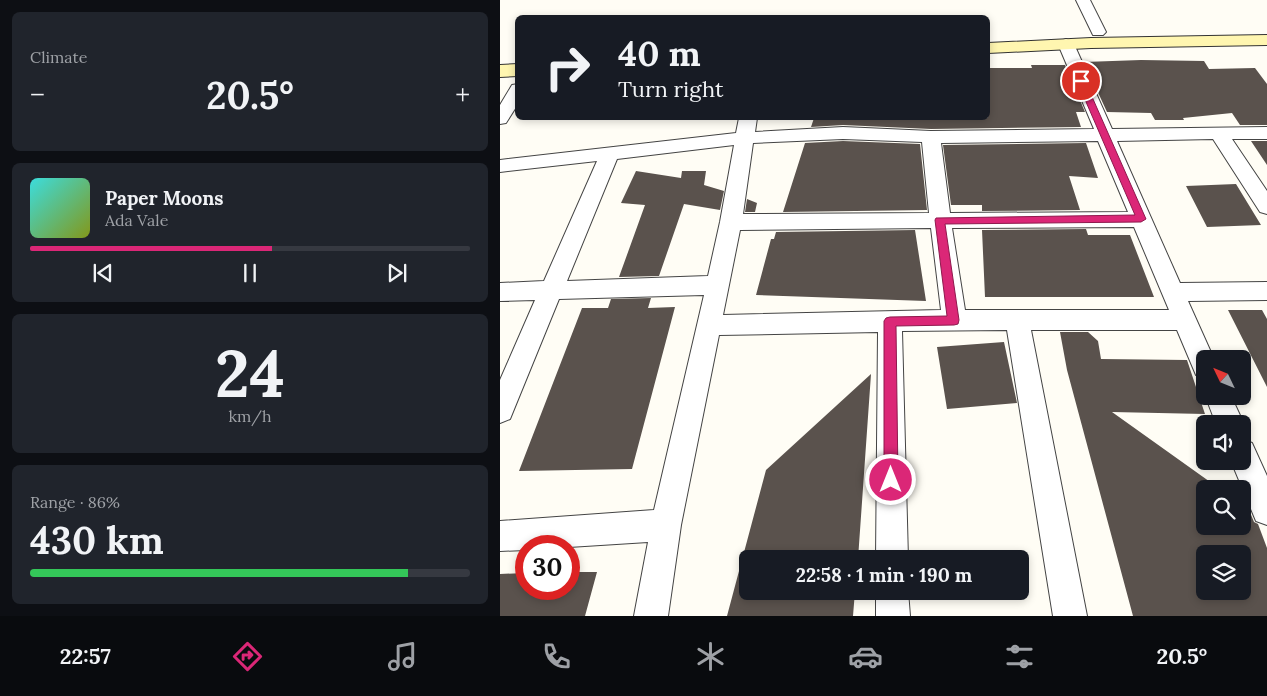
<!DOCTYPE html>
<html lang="en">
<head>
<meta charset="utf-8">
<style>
  body { margin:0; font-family:Lora,serif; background:#20242c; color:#f1f3f6; height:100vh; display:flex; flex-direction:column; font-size:19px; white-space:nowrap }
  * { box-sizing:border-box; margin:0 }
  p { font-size:16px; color:#9ea1a6 }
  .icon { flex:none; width:28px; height:28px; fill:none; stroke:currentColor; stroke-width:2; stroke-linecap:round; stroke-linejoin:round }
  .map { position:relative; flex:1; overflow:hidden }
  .side { display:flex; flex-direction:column; gap:12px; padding:12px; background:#0d0f14; width:500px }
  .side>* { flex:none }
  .banner { position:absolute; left:15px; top:15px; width:475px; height:105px; border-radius:8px; box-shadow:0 2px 8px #0003; background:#171b24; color:#f1f3f6; overflow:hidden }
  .needle { width:32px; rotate:313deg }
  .controls { position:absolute; left:696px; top:350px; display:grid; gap:10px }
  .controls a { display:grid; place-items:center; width:55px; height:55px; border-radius:8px; background:#171b24; box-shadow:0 2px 8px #0003; font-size:25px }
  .speed { position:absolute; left:15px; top:535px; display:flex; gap:10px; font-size:25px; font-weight:700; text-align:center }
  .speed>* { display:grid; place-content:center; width:65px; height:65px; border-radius:50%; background:#171b24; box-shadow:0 2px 8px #0003; line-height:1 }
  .speed .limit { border:8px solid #d22; background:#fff; color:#111 }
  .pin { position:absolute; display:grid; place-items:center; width:42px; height:42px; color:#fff; margin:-21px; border:2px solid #fff; border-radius:50%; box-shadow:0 1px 5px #0007 }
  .me { position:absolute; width:55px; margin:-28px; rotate:0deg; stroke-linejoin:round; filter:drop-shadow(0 0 4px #0008) }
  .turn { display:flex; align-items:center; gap:18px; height:105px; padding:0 20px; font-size:22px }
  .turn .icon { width:65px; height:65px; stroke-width:2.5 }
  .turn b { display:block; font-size:35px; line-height:42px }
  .big { font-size:38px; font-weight:800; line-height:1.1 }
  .side .tile { flex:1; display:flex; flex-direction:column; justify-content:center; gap:8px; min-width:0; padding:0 18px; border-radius:8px; background:#20242c }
  .side .dial { align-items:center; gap:0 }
  .dial b { font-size:65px; line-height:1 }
  .song { display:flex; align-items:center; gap:15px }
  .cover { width:60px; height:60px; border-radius:8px; background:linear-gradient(135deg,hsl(180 70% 55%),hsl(70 70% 35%)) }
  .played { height:5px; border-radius:2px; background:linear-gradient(90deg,#db2777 55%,#363941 55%) }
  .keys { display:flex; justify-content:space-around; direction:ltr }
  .heat { display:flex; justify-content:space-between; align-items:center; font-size:28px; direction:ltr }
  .charge { height:8px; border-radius:4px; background:linear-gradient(90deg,#34c759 86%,#363941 0) }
  .trip { position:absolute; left:239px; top:550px; width:290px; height:50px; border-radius:8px; background:#171b24; box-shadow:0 2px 8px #0003; font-weight:800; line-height:50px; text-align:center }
  .tabs { display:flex; height:80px; justify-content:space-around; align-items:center; background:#090b0e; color:#9ea1a6 }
  .tabs .icon { width:35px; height:35px }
  .tabs .current { color:#db2777 }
  .tabs b { font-size:22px; color:#f1f3f6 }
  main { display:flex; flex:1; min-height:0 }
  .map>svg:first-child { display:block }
  .building { fill:#5a524d; fill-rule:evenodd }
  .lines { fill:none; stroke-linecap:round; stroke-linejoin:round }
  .minor-casing { stroke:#444; stroke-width:2 }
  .secondary-casing { stroke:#333; stroke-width:2 }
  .minor { fill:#fff; fill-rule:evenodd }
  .secondary { fill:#fff6b0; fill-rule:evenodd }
  .route { fill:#db2777; stroke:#8e194d }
</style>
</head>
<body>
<main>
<section class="side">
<div class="tile"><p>Climate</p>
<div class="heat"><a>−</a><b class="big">20.5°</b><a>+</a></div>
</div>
<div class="tile">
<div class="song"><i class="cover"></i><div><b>Paper Moons</b><p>Ada Vale</p></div></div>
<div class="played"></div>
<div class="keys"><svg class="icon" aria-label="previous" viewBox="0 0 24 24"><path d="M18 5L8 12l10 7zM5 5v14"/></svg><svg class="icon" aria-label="pause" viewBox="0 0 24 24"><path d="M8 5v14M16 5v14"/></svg><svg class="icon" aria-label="next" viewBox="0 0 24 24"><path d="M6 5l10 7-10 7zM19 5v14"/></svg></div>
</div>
<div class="tile dial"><b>24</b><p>km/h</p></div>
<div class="tile"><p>Range · 86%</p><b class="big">430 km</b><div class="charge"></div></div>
</section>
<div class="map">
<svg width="767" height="616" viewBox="0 0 767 616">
  <rect width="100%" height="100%" fill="#fffdf5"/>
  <path class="building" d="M641 60 704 61 709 69 755 68 767 84V125H740L732 113 683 118 684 120H655L651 113 607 112 584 62Z
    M531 65H565L585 112H576L581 127 431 129 343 125 311 127 314 118H488V68H532Z
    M343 141 420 144 427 210 283 212 305 143Z
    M751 141H767V165Z
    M586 143 598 178 569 176 580 210 482 211V205H451L443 145Z
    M136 171 181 178 182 171H206L204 185 224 191 220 210 184 204 159 276 119 277 145 205 121 203Z
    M736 184 761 225 707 227 686 186Z
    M247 199 257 203 255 212H245Z
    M586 229 588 235H630L654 297H485L482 230Z
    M415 230 426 301 256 295 271 239H274L276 232Z
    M151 298 148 308 175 307 132 469 19 471 82 308H108L111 299Z
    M728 310H762L767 319V387Z
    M560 332H588L598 341 601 359 687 360 705 414 612 412 720 489H705V526H742V505L749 510 754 522 758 524 767 548V616H633L567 370ZM705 554H742V591H705Z
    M504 342 517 403 447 409 437 347Z
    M371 374 358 559H248V591H355L353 616H227L266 470Z
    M69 572H97L85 616H0V574L26 573V589H69Z"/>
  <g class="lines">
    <defs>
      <path id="minor" d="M576 0H590L606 32 603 35H593Z
        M566 39 571 41 574 44 612 129 767 127V139H732L767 191V214L760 212 713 139 617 141 680 283 767 282V300L688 301 714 359H705V378L696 375 677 330H531L587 616H553L507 330 402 331 408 559H376L378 332 219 335 181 525 168 616H134L148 542 69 547 26 546V550L0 551V521L154 510 204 295 59 299 10 419 0 423V380L35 300 0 301V283L44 281 97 161 0 172V160L236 133 239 118H257L255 132 343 127 431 131 594 129 558 44 561 41ZM343 139 422 142 429 213 243 214 253 143ZM598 141 628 212 450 213 441 143ZM234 145 220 222 208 276 67 281 117 159ZM634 227 669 310H465L452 228ZM431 228 441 310 223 315 240 230Z
        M18 84V104L6 123 0 124V105L12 85Z
        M705 395 731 396 744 424 742 427V424H716Z
        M742 439 752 443 767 476V525L756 521 731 461H742Z
        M376 591H408L410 616H376Z"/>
      <path id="secondary" d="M767 35V45L591 48 488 53V43L591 38Z
        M18 64V76L0 77V65Z"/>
    </defs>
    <use href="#minor" class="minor-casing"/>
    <use href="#secondary" class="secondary-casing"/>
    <use href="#minor" class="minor"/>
    <use href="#secondary" class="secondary"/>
  </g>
  <path class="route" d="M581 78 585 81 646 219 641 222 445 224 459 320 458 324 454 325 396 326 398 480 396 485 391 487 386 485 384 480V321L386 318 390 317 447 316 435 220 436 218 635 215 577 81Z"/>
</svg>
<div class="controls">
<a><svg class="needle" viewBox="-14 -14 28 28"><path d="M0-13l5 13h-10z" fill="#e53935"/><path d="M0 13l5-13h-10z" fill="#9ea1a6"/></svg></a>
<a><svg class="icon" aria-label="sound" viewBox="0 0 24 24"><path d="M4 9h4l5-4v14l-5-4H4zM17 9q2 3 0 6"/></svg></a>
<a><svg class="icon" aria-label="search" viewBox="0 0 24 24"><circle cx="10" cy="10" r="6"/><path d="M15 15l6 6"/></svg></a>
<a><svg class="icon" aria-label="layers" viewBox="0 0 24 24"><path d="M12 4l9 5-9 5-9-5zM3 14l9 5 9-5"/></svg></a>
</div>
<div class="speed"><div class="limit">30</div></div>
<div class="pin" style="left:581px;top:81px;background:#d93025"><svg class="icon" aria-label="arrive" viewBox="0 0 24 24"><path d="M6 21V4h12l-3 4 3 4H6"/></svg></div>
<svg class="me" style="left:391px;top:480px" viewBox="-20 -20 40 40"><circle r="17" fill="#db2777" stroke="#fff" stroke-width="3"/><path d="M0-11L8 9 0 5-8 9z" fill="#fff"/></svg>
<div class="trip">22:58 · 1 min · 190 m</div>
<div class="banner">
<div class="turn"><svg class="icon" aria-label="right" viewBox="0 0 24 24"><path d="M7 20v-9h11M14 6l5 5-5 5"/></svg><div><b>40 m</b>Turn right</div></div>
</div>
</div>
</main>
<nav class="tabs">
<b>22:57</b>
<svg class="icon current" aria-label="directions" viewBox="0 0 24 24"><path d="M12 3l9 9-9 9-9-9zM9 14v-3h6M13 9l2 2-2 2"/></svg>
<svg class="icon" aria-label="music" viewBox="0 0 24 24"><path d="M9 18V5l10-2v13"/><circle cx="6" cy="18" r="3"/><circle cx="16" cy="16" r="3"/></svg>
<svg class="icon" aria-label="phone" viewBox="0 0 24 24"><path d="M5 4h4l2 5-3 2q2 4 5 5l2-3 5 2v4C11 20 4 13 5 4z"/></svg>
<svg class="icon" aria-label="climate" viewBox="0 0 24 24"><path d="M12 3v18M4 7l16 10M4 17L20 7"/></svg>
<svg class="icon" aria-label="car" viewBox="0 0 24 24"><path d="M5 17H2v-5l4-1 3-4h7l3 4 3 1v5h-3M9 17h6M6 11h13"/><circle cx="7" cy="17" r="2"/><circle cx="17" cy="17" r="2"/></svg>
<svg class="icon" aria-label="filters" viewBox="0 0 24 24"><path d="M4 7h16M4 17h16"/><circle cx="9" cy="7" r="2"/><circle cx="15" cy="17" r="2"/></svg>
<b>20.5°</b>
</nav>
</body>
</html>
